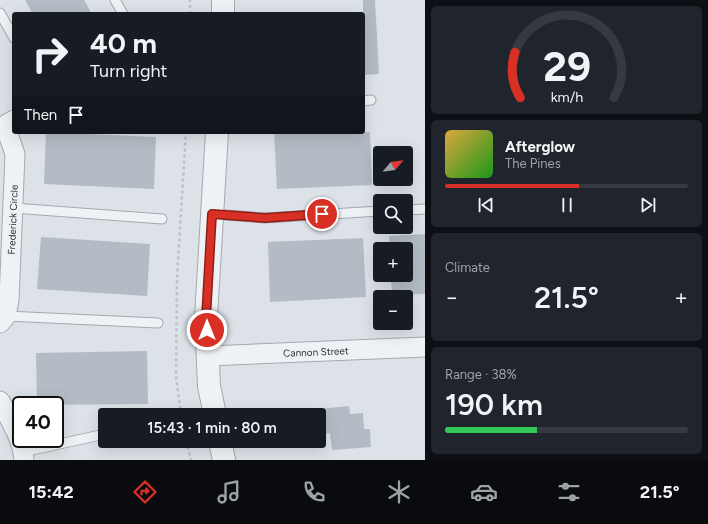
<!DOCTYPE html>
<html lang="en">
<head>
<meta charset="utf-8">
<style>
  body { margin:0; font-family:Figtree,sans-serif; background:#20242c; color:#f1f3f6; height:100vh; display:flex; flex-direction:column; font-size:15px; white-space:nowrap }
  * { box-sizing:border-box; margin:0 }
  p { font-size:13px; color:#9ea1a6 }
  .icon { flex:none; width:22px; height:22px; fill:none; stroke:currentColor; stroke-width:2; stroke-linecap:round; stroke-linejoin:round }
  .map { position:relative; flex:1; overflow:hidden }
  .drawer { display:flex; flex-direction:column; gap:6px; padding:6px; background:#0d0f14; width:283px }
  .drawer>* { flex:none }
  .banner { position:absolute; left:12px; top:12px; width:353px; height:122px; border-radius:4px; box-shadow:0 4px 16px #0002; background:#171b24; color:#f1f3f6; overflow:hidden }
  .needle { width:26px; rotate:61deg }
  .buttons { position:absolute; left:373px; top:146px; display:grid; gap:8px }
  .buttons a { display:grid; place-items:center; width:40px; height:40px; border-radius:4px; background:#171b24; box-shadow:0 4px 16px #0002; font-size:20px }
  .speed { position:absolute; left:12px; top:396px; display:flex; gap:8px; font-size:20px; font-weight:700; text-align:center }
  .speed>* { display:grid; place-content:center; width:52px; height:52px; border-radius:50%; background:#171b24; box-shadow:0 4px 16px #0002; line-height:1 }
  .speed .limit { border:2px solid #111; border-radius:6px; background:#fff; color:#111 }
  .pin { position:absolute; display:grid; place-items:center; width:34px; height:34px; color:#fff; margin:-17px; border:2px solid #fff; border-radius:50%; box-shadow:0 1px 4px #0007 }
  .me { position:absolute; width:44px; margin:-22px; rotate:0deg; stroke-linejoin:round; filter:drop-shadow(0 0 3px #0008) }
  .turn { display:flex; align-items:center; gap:14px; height:84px; padding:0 12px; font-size:18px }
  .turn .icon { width:52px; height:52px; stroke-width:2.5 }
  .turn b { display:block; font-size:28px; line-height:34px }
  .then { display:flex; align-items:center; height:38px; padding:0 12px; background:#0003; gap:8px; font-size:15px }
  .big { font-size:30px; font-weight:600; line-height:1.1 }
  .drawer .widget { flex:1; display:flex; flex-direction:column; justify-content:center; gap:6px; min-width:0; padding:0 14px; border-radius:6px; background:#20242c }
  .drawer .dial { align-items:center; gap:0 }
  .dial svg { height:104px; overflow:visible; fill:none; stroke:#363941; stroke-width:7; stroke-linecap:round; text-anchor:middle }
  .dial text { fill:#f1f3f6; stroke:none }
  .song { display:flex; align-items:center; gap:12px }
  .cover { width:48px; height:48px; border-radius:6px; background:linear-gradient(135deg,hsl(40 70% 55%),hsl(120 70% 35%)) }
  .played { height:4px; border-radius:2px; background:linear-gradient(90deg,#d93025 55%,#363941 55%) }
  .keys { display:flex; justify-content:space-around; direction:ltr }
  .heat { display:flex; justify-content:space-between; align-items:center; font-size:22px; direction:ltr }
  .charge { height:6px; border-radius:3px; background:linear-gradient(90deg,#34c759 38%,#363941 0) }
  .trip { position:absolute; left:98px; top:408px; width:228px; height:40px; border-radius:4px; background:#171b24; box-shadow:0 4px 16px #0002; font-weight:600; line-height:40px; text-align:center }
  .tabs { display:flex; height:64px; justify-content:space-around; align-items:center; background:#090b0e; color:#9ea1a6 }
  .tabs .icon { width:28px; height:28px }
  .tabs .active { color:#d93025 }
  .tabs b { font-size:18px; color:#f1f3f6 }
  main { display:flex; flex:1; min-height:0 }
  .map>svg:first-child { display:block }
  .building { fill:#b3bbc4 }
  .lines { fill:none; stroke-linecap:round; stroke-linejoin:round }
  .service-casing { stroke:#a2a9b1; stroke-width:11 }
  .minor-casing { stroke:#a2a9b1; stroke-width:21 }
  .tertiary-casing { stroke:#a2a9b1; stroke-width:24 }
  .path { stroke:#bbc0c5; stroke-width:2.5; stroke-dasharray:3 3; stroke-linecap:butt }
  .service { stroke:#eff2f5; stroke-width:9 }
  .minor { stroke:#eff2f5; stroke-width:19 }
  .tertiary { stroke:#eff2f5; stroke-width:22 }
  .route-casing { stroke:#8d1f18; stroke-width:10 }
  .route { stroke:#d93025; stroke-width:7 }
  .labels { text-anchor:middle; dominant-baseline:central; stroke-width:3; stroke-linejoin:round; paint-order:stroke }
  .street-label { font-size:10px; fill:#26313d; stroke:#ecf0f5 }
</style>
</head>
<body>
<main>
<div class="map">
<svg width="425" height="460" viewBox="0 0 425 460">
  <rect width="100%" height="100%" fill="#dce2e7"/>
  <path class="building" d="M25 0H84L92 14H33Z
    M363 0H375L379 74 363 75Z
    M46 132 156 137 154 189 44 184Z
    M274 132H370L372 185 277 189Z
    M425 234V294L392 295 391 275H406V249H390L389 236Z
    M41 237 150 244 147 296 37 289Z
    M363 238 366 297 270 302 268 242Z
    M147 351 148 404 37 405 36 353Z
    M349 406 350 414 363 413 364 429H370L371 447 332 450 330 433 319 434V409Z"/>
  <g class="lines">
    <defs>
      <path id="service" d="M115 0 123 14
        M0 13 14 38
        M363 101 371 100
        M13 208 162 219
        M406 210 425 209
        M212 214 265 218 380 211
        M6 316 158 323
        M23 452 105 434"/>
      <g id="minor">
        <path id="s1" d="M0 323 6 316 9 300 15 154 5 125 14 120"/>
        <path id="s2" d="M208 356 425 347"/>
        <path d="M0 401C10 420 22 438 24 460"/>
      </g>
      <path id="tertiary" d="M223 0V14
        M215 415 209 386 206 317 217 132
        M220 441 224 460"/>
    </defs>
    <use href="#service" class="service-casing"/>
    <use href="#minor" class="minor-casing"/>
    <use href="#tertiary" class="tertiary-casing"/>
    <path class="path" d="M190 14V0
      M181 415 176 376 177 277 186 132
      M186 441 191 460"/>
    <use href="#service" class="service"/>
    <use href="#minor" class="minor"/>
    <use href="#tertiary" class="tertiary"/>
  </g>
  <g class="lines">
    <defs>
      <path id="route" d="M207 330 206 318 212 214 265 218 322 214"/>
    </defs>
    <use href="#route" class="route-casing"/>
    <use href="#route" class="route"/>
  </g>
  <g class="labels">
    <g class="street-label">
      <text stroke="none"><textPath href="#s1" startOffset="106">Frederick Circle</textPath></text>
      <text stroke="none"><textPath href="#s2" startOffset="108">Cannon Street</textPath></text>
    </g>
  </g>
</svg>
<div class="buttons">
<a><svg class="needle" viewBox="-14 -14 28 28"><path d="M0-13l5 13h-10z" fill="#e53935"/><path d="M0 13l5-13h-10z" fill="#9ea1a6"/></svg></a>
<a><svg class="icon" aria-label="search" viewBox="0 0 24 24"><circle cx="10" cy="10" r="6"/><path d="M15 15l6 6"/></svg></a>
<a>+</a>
<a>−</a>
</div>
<div class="speed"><div class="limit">40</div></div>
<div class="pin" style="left:322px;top:214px;background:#d93025"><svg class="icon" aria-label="arrive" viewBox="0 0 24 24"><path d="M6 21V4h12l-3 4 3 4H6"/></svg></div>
<svg class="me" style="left:207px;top:330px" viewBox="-20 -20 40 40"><circle r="17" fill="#d93025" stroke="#fff" stroke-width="3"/><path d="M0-11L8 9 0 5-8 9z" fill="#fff"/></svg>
<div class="trip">15:43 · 1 min · 80 m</div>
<div class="banner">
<div class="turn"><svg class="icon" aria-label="right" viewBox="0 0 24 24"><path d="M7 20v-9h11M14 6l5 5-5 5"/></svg><div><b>40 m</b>Turn right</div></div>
<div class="then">Then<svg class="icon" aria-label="arrive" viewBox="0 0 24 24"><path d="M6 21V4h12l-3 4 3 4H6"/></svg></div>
</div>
</div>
<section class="drawer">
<div class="widget dial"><svg viewBox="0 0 100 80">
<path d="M14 69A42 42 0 1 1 86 69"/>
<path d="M14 69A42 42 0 0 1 10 34" stroke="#d93025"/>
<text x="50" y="56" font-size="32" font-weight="700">29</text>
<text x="50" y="72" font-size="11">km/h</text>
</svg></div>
<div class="widget">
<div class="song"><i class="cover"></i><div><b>Afterglow</b><p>The Pines</p></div></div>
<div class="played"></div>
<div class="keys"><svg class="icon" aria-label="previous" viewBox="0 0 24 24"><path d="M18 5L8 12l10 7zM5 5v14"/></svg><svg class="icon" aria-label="pause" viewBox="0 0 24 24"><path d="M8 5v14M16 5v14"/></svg><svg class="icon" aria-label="next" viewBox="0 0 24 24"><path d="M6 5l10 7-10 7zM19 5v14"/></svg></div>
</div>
<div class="widget"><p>Climate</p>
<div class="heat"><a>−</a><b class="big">21.5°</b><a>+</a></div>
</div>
<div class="widget"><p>Range · 38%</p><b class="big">190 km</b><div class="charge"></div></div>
</section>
</main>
<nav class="tabs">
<b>15:42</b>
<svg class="icon active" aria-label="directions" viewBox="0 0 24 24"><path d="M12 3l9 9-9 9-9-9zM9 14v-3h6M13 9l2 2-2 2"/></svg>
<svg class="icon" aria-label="music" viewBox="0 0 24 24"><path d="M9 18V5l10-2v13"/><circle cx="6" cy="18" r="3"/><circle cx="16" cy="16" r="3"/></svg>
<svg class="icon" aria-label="phone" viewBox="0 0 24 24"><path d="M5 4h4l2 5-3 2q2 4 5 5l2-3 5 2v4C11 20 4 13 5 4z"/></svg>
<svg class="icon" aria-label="climate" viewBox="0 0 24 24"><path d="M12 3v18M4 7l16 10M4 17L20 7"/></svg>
<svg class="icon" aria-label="car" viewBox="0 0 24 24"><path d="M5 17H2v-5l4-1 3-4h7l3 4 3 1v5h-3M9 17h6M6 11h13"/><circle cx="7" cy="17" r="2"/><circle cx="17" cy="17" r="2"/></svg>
<svg class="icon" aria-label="filters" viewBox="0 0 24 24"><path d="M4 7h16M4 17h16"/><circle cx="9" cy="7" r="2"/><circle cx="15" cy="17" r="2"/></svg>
<b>21.5°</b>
</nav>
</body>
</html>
